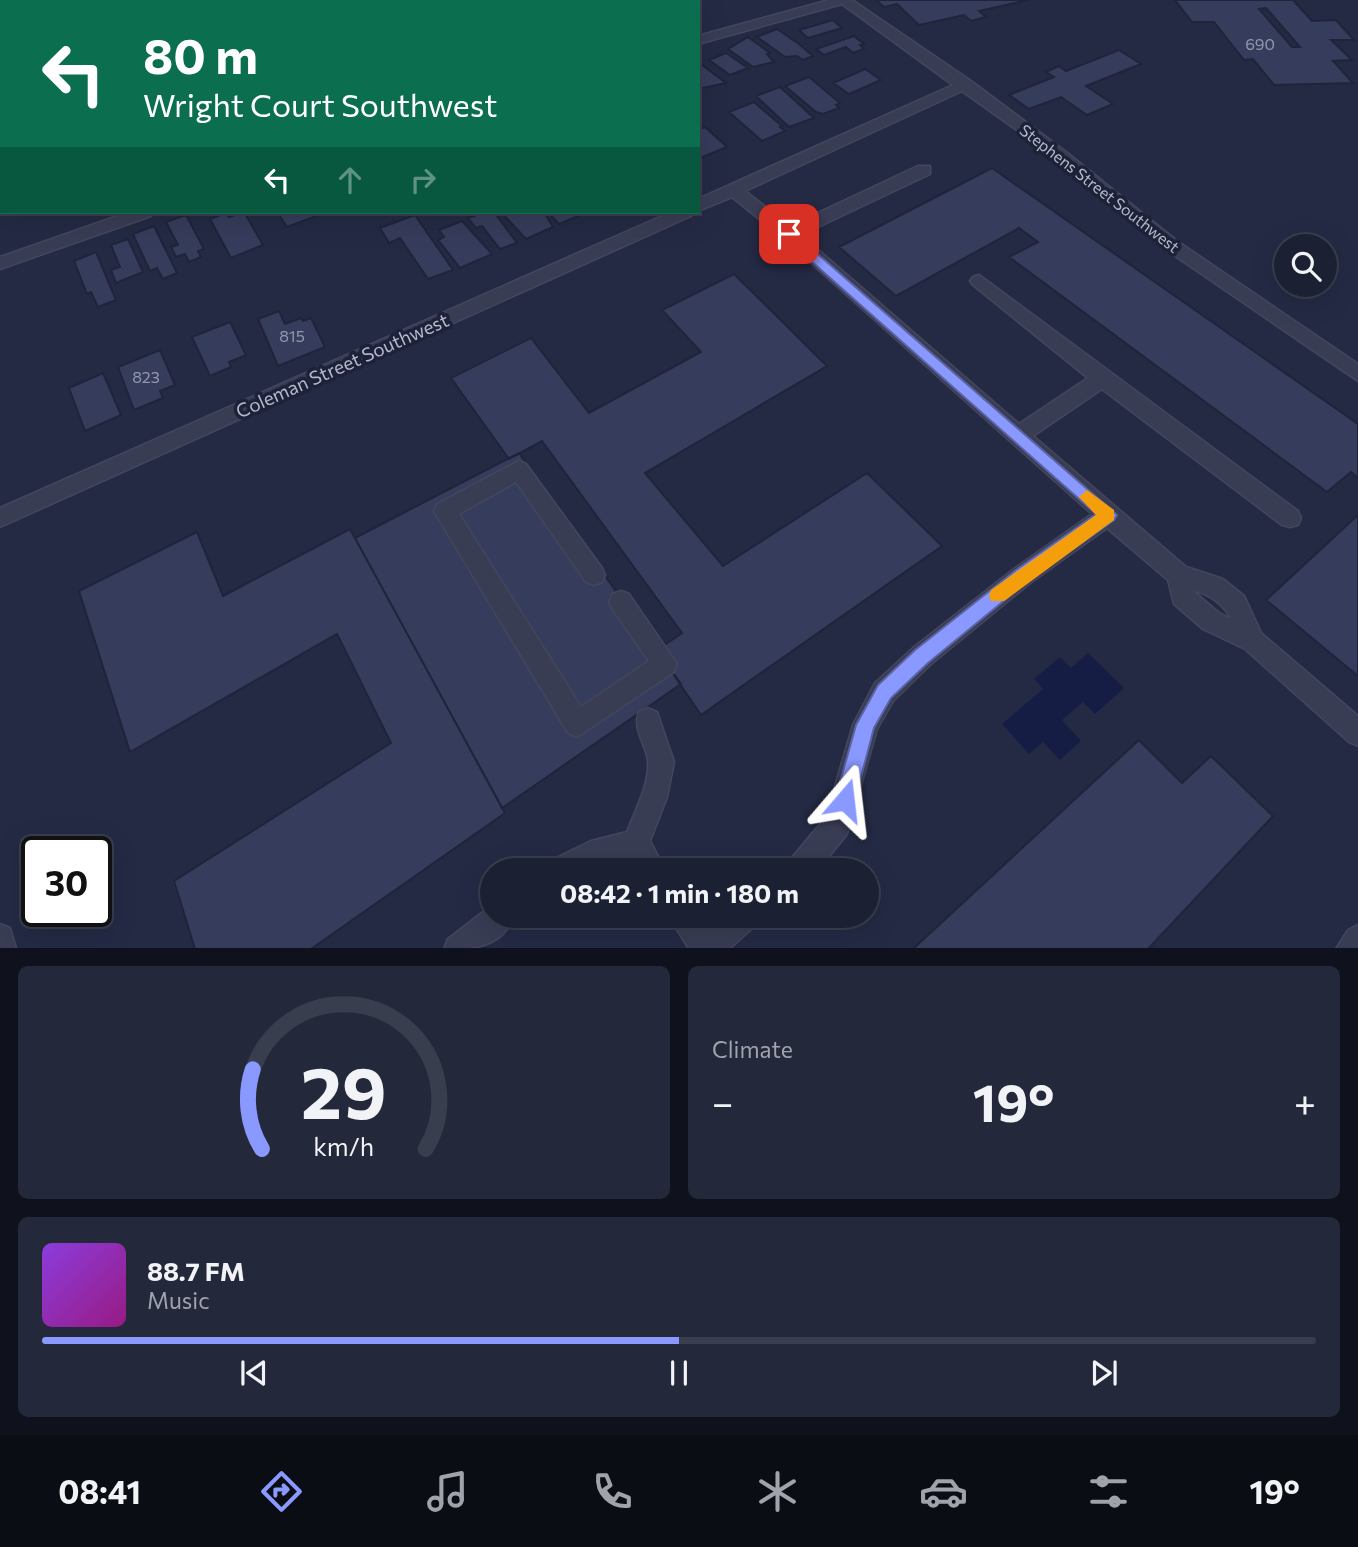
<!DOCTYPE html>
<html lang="en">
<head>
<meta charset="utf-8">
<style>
  body { margin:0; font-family:Commissioner,sans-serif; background:#24283b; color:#f1f3f6; height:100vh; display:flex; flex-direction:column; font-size:26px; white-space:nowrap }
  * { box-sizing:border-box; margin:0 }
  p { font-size:23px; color:#a0a3ac }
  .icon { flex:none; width:38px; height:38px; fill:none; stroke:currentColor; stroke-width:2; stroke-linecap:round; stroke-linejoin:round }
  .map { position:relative; height:948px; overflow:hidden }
  .details { display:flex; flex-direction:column; gap:18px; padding:18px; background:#0f121c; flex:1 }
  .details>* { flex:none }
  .top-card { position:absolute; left:0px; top:0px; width:700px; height:214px; box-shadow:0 7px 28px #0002,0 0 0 2px #393e4e; background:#0b6e4f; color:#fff; overflow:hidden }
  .fabs { position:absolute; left:1274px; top:234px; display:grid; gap:14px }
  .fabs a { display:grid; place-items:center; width:63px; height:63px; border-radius:50%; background:#1b2033; box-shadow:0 7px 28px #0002,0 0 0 2px #393e4e; font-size:35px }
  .speed { position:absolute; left:21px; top:836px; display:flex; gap:14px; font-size:35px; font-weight:700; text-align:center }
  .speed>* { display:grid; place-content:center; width:91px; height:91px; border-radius:50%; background:#1b2033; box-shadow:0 7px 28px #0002,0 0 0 2px #393e4e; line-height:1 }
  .speed .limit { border:4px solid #111; border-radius:10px; background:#fff; color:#111 }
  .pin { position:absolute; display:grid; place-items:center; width:60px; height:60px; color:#fff; margin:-30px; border-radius:14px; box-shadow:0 4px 10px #0006 }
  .me { position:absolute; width:77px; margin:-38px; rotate:17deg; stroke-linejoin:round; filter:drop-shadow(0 0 5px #0008) }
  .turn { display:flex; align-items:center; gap:24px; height:147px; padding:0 28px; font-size:32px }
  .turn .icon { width:91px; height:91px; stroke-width:2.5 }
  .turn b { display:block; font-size:49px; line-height:60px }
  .lanes { display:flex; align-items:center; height:66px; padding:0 28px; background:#0003; justify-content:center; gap:35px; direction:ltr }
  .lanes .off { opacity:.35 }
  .big { font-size:52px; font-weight:700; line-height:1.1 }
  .details .widget { flex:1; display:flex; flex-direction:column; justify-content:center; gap:10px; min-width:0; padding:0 24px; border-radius:10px; background:#24283b }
  .details .dial { align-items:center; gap:0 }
  .dial svg { height:182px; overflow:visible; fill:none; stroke:#393e4e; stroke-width:7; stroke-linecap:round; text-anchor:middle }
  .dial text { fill:#f1f3f6; stroke:none }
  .song { display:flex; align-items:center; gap:21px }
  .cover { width:84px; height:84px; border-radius:10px; background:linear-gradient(135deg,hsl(270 70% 55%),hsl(310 70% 35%)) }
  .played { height:7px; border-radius:4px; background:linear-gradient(90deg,#8a99ff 50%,#393e4e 50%) }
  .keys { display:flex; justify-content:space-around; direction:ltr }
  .heat { display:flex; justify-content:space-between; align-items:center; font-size:38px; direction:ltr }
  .details .tiles { flex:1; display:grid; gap:18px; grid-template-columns:1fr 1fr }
  .widget:last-child { grid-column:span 2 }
  .trip { position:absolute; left:480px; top:858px; width:399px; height:70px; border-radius:35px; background:#1b2033; box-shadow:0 7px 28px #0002,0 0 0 2px #393e4e; font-weight:700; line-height:70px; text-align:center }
  .menu { display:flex; height:112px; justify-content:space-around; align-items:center; background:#0b0d14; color:#a0a3ac }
  .menu .icon { width:49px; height:49px }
  .menu .selected { color:#8a99ff }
  .menu b { font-size:32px; color:#f1f3f6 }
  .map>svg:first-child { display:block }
  .water { fill:#161d44 }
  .building { fill:#363c5b; stroke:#20243b; stroke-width:2; fill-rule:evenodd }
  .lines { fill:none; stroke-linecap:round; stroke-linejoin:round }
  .minor-casing { stroke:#43465d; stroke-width:3 }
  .minor { fill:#393d54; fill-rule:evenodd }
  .route { fill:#8a99ff; stroke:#5a63a6; stroke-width:2 }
  .slow { fill:#f59e0b }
  .labels { text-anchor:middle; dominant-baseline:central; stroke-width:7; stroke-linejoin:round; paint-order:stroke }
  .number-label { font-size:16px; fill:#9498af }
  .far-street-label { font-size:16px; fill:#b6b9cd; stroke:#1e2239 }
  .street-label { font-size:19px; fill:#b6b9cd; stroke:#1e2239 }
</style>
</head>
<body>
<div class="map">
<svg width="1358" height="949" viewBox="0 0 1358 949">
  <rect width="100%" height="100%" fill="#242a44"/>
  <path class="water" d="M1088 653 1124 688 1095 714 1083 702 1062 720 1081 741 1060 760 1043 742 1029 754 1002 724 1043 689 1034 679 1060 657 1071 668Z"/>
  <path class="building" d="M876 0H1028L979 11 986 17 971 21 964 15 919 25 897 4 884 7Z
    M1175 0H1293L1312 21 1336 20 1354 40H1331L1352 60 1333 61 1353 83 1274 85 1253 59 1244 60 1214 22H1192ZM1266 8 1300 47H1292L1259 9Z
    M833 20 842 28 808 38 799 30Z
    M777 29 799 44 813 56 803 60 797 56 785 57 757 37Z
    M854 36 864 44 860 45 864 49 853 53 846 47 824 55 816 49Z
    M748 37 770 53 767 54 774 62 753 67 728 49Z
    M1119 50 1141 64 1086 86 1113 104 1087 115 1061 97 1029 109 1009 95 1054 77 1046 72 1059 66 1066 71Z
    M726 53 748 68 730 75 709 60Z
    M698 62 726 83 698 89Z
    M865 69 881 80 849 94 833 83Z
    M809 77 840 103 836 105 839 108 823 114 816 112 785 86Z
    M780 87 814 118 789 127 756 96Z
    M754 102 782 126 780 127 785 131 762 141 729 112Z
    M705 127 727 147 700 158 698 130Z
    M992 168 1358 424V478L1351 472 1327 492 1009 257 1038 242 1019 228 896 296 839 247Z
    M244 212 263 245 231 258 210 219 226 213 229 217Z
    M277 212H323L324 213 287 227Z
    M486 212H494L517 243 500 249 482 226 476 228 468 218Z
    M501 212H544L553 227 526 239Z
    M548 212H588L559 224Z
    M186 215 204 249 198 251 201 257 189 262 185 254 176 257 171 247 178 245 166 222Z
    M415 215 453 270 428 279 400 238 389 243 380 228Z
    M462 221 492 254 460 268 438 240 444 237 439 230Z
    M154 226 177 273 163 279 157 268 150 271 133 234Z
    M128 239 143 272 116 283 111 270 120 267 111 245Z
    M96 252 116 300 98 307 91 292 87 294 74 261Z
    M734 274 827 366 645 473 723 566 867 473 942 546 701 715 657 650 682 633 542 441 509 459 451 378 531 338 589 413 701 352 662 310Z
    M279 311 285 324 301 318 303 321 311 318 325 347 278 366 258 319Z
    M230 322 246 355 229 362 231 367 210 376 192 337Z
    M160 350 175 385 160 391 163 398 134 410 118 367Z
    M103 373 121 415 85 431 69 388Z
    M519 453 681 684 502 808 355 538Z
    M1358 515V676L1266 600Z
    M350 529 505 813 311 949H195L174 881 391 743 337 634 130 752 79 591 197 532 223 596Z
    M1139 740 1182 783 1211 756 1273 816 1148 949H913Z"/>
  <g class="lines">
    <defs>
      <path id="minor" d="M124 0H136L137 2H124Z
        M336 0H355L335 2Z
        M829 0H852L971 81 1066 152 1177 241 1358 364V381L1165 249 1056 158 962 91 745 191 790 226 918 166H930V174L801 235 1019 424 1088 378 973 285 970 281 973 277 979 275 1298 511 1301 518 1298 525 1290 527 1282 525 1102 389 1033 436 1186 567 1223 579 1244 596 1261 633 1358 716V746L1349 742 1245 649 1203 629 1174 604 1168 580 1107 528 1030 583 931 664 893 701 877 729 847 834 818 870H786L790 860 826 817 853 725 875 683 913 648 1014 569 1092 514 783 238 732 197 698 211V199L953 85 842 4 698 44V36ZM1193 591C1206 592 1224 604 1231 619L1219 613Z
        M0 92H2V100H0Z
        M129 212H153L151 216 0 269V257Z
        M671 212H693L691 216 0 527V508Z
        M519 461 526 464 602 568 605 575 602 582 594 585 586 582 516 482 459 514 581 707 649 661 613 610 609 602 613 594 621 591 629 594 677 664 674 672 577 737 568 733 434 511 437 504Z
        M648 708 657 712 674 762 667 797 650 841 665 870H636L629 858 591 870H548L552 860 591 841 627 832C635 811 650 783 648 761 646 744 632 729 639 712Z
        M492 905V915H515C502 948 474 949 444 949L448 939Z
        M668 915H700L709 927 724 915H760L756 925 729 949H689Z
        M0 924 10 928 16 949H0Z
        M1358 925V949H1336L1348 930Z"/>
    </defs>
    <use href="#minor" class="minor-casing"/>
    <use href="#minor" class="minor"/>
  </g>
  <path class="route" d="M789 229 1117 515 1114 520 1028 581 928 663 891 698 874 728 855 800 852 808 845 811 838 808 835 800 856 725 878 685 915 650 1016 570 1096 514 784 237V231Z"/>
  <path class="slow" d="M1087 490 1114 510V520L1004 601H991L989 596 991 590 1096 515 1079 497Z"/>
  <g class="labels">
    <g class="number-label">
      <text x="1260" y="43">690</text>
      <text x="292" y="335">815</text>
      <text x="146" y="376">823</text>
    </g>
    <g class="far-street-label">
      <text transform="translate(1100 188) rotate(38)">Stephens Street Southwest</text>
    </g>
    <g class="street-label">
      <text transform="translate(342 365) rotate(-24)">Coleman Street Southwest</text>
    </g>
  </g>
</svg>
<div class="fabs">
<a><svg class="icon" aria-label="search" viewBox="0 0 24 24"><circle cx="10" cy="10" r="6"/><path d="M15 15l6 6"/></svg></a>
</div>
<div class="speed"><div class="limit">30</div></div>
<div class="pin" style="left:789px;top:234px;background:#d93025"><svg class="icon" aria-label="arrive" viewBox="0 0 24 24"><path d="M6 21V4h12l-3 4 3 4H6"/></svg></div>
<svg class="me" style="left:845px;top:800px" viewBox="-20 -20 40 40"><path d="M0-17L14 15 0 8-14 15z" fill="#8a99ff" stroke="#fff" stroke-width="4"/></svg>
<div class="trip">08:42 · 1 min · 180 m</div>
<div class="top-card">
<div class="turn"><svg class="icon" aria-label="left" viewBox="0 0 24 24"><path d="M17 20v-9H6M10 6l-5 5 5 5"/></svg><div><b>80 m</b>Wright Court Southwest</div></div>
<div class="lanes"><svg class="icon" aria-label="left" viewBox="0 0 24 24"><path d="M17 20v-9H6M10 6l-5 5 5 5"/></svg><svg class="icon off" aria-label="ahead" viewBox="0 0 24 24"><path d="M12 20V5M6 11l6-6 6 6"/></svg><svg class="icon off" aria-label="right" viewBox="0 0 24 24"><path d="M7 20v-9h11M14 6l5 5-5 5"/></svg></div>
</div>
</div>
<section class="details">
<div class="tiles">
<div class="widget dial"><svg viewBox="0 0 100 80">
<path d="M14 69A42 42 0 1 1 86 69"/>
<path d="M14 69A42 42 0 0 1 10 34" stroke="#8a99ff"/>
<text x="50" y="56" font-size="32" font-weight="700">29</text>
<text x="50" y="72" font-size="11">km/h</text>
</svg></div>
<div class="widget"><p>Climate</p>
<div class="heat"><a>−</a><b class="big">19°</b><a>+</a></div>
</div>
<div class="widget">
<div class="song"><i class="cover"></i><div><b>88.7 FM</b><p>Music</p></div></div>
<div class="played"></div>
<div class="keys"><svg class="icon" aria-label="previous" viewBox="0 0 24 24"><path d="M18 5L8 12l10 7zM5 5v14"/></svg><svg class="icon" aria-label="pause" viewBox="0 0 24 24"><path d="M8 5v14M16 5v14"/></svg><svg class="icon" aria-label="next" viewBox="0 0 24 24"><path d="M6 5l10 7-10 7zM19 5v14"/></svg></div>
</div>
</div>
</section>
<nav class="menu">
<b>08:41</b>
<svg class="icon selected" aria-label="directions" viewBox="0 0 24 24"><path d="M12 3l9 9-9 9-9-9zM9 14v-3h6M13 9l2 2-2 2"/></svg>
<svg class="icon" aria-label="music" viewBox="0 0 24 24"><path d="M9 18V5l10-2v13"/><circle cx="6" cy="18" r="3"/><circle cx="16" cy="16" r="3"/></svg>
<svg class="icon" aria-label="phone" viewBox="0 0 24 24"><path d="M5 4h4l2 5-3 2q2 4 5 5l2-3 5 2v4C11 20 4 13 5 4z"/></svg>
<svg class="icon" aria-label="climate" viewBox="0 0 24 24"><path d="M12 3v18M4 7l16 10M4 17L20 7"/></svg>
<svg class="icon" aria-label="car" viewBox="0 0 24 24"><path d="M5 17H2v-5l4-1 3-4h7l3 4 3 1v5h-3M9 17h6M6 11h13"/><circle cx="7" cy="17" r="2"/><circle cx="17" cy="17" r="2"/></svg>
<svg class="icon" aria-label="filters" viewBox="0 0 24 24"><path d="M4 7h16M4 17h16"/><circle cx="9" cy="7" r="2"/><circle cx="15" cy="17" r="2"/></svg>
<b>19°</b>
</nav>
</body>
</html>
